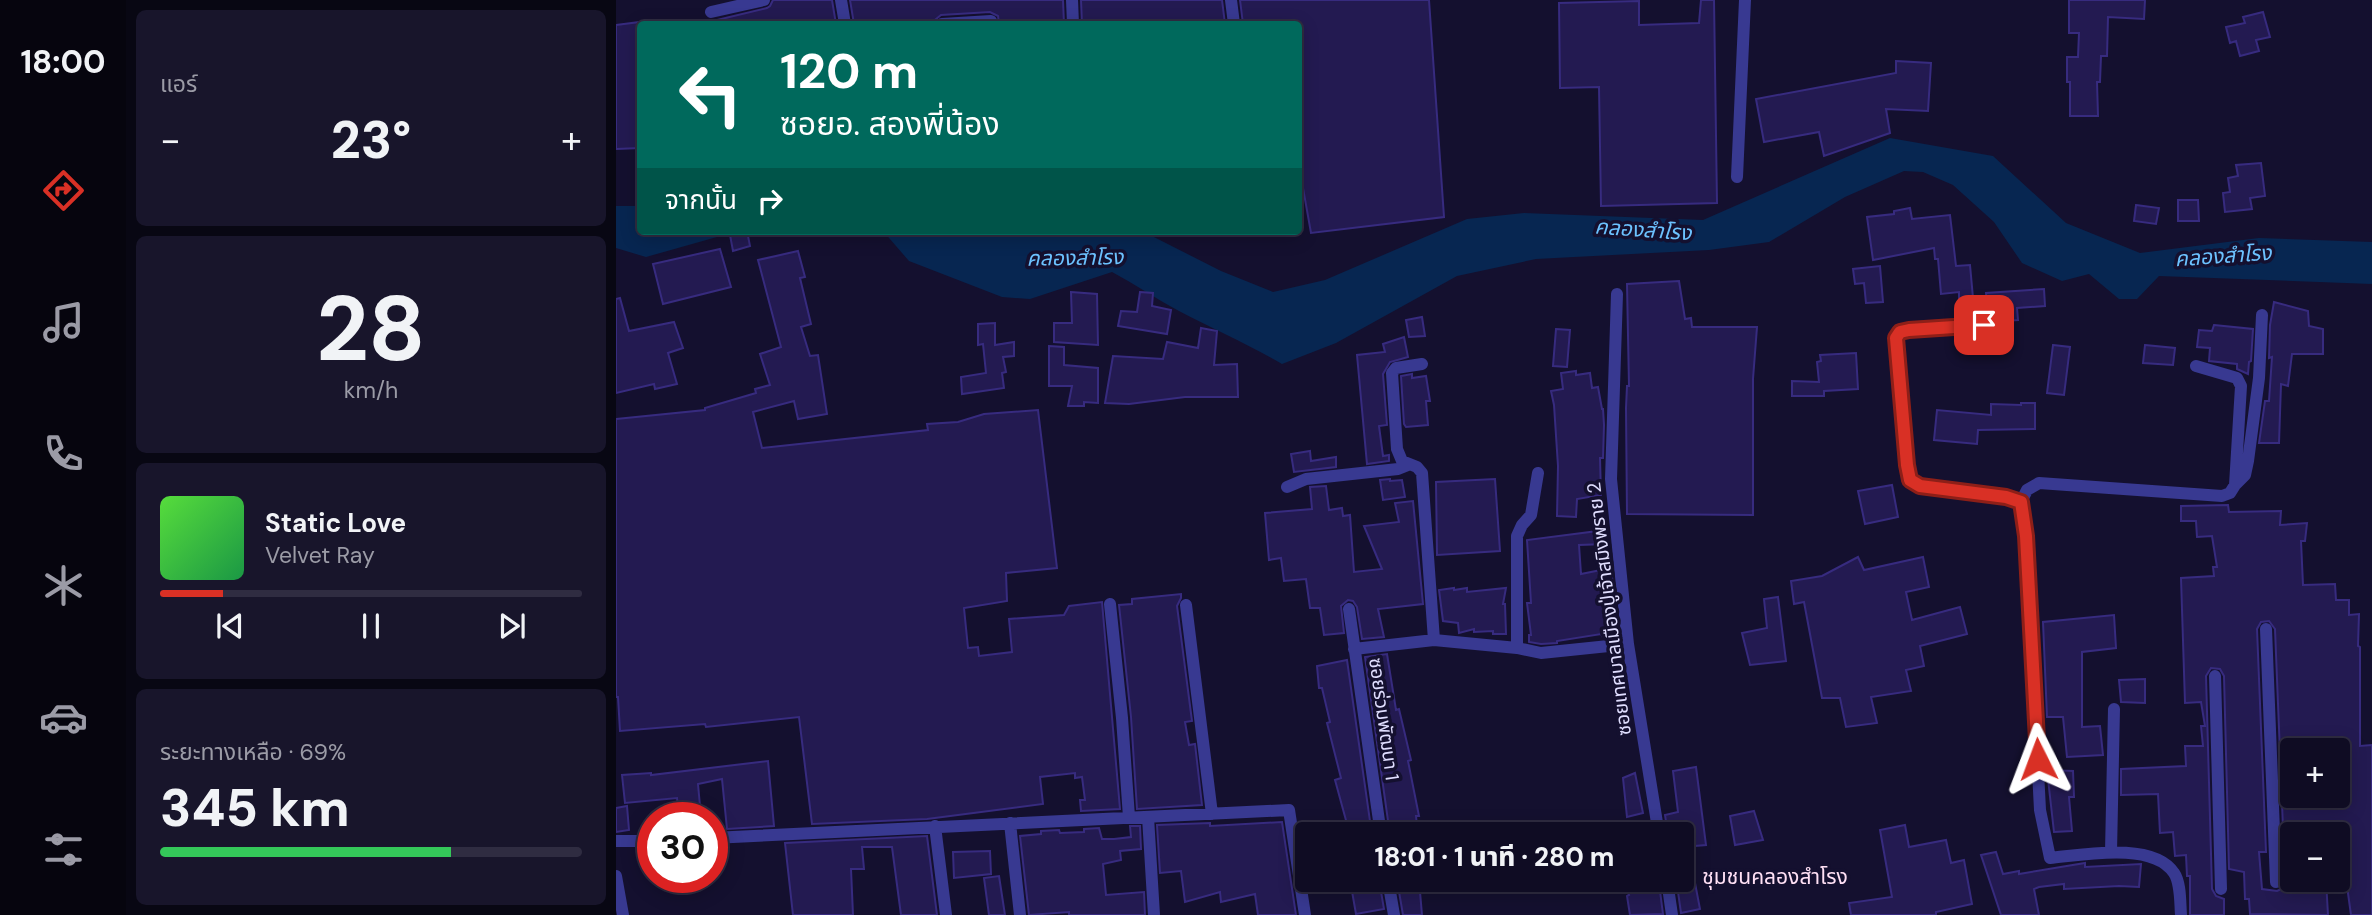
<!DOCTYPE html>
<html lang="th">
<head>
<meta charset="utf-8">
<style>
  body { margin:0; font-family:"DM Sans","Noto Sans Thai",sans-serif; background:#18152b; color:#f1f3f6; height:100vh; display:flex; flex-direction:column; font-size:26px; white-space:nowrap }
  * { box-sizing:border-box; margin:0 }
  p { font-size:23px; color:#9b9ba6 }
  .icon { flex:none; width:38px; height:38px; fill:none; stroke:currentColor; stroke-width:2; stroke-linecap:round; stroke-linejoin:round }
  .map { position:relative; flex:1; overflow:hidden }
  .drawer { display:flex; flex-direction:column; gap:10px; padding:10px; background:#080713; width:490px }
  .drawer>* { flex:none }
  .hud { position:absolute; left:21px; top:21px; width:665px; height:214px; border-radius:7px; box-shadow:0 4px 18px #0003,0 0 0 2px #2f2c41; background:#00695c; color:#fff; overflow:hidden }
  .buttons { position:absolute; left:1664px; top:738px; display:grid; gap:14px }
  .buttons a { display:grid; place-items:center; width:70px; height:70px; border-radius:7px; background:#0f0c23; box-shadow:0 4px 18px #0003,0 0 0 2px #2f2c41; font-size:35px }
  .speed { position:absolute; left:21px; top:802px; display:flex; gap:14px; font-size:35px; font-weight:700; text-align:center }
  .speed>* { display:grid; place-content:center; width:91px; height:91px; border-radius:50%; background:#0f0c23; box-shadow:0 4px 18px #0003,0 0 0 2px #2f2c41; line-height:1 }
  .speed .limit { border:10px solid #d22; background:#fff; color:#111 }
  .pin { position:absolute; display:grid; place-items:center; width:60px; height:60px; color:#fff; margin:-30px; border-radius:14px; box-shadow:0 4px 10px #0006 }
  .me { position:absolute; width:77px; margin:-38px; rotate:357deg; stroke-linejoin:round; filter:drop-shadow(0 0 5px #0008) }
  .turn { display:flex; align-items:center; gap:24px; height:147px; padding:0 28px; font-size:32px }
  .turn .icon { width:91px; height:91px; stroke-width:2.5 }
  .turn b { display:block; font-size:49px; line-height:60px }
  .then { display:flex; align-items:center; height:66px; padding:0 28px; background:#0003; gap:14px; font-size:26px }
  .big { font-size:52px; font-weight:800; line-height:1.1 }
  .drawer .widget { flex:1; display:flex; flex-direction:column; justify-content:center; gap:10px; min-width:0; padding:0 24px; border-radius:10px; background:#18152b }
  .drawer .dial { align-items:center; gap:0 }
  .dial b { font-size:91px; line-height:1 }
  .song { display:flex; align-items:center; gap:21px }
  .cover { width:84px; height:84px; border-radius:10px; background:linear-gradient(135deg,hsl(110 70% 55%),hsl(140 70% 35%)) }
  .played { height:7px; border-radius:4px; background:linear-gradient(90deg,#d93025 15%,#2f2c41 15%) }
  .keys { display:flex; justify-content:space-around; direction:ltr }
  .heat { display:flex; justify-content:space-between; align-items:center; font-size:38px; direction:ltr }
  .charge { height:10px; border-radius:5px; background:linear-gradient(90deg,#34c759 69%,#2f2c41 0) }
  .trip { position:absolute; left:679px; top:822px; width:399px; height:70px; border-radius:7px; background:#0f0c23; box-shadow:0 4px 18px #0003,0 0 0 2px #2f2c41; font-weight:800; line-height:70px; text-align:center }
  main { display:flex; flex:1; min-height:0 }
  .dock { display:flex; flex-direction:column; width:126px; justify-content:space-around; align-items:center; background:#06050e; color:#9b9ba6 }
  .dock .icon { width:49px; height:49px }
  .dock .selected { color:#d93025 }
  .dock b { font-size:32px; color:#f1f3f6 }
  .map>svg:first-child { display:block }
  .water { fill:#072651 }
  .building { fill:#231a51; stroke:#372b7f; stroke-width:2; fill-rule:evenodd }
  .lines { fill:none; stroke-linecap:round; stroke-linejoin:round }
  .minor { stroke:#383991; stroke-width:12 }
  .route-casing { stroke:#8d1f18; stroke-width:18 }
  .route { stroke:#d93025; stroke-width:12 }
  .labels { text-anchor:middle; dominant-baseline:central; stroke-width:7; stroke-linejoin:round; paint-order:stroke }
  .street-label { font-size:19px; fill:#e0deff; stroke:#14102f }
  .water-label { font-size:21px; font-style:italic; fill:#6cc2ff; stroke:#14102f }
  .neighbourhood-label { font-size:21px; fill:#ffe0f5; stroke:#14102f }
</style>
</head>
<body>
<main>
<nav class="dock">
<b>18:00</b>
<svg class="icon selected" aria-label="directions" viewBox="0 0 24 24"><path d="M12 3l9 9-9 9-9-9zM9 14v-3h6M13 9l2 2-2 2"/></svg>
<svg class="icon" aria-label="music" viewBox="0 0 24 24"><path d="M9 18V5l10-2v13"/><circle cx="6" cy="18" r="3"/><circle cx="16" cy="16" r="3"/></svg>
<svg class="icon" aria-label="phone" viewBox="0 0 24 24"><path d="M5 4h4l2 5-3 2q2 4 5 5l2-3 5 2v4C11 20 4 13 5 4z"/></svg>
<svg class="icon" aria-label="climate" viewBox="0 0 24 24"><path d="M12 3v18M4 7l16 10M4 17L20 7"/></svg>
<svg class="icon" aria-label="car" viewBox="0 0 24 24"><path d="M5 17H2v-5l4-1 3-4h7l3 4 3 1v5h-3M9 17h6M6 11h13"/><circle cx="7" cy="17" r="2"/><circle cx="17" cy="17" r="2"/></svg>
<svg class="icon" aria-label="filters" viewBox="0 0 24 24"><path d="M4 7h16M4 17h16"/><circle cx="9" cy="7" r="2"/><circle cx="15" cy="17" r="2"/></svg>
</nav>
<section class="drawer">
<div class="widget"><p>แอร์</p>
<div class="heat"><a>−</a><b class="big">23°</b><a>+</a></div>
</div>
<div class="widget dial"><b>28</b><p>km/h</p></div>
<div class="widget">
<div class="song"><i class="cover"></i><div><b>Static Love</b><p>Velvet Ray</p></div></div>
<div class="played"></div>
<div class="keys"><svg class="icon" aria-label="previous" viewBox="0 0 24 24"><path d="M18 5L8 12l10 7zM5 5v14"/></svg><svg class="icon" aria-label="pause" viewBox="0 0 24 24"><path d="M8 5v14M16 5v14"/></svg><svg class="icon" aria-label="next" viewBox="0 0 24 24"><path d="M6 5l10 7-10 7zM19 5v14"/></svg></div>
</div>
<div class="widget"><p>ระยะทางเหลือ · 69%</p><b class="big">345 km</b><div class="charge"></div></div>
</section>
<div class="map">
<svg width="1756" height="915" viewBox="0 0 1756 915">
  <rect width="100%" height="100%" fill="#14102f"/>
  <path class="water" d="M1274 138 1377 156 1450 223 1524 253 1643 238 1756 242V284L1543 276 1521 299H1503L1473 274 1446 281 1406 263 1378 222 1337 185 1307 172 1288 171 1229 197 1153 242 1093 250 920 259 841 276 720 343 666 364C632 344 597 329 563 311 540 299 519 284 496 272L414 299 386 297 293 261 267 231 532 234 605 271 657 292 709 280 851 219 908 213 1087 220Z
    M0 206H24V231H112L108 235 30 257 0 248Z"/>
  <path class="building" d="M157 0H216L220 24H102L101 20 151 8 154 6Z
    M234 0H447L448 24H383L382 16 374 12 325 15 319 20 317 24H238Z
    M465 0H606L609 24H466Z
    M624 0H813L828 217 695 233 682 160V24H627Z
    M1085 0H1098L1101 203 985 206 983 87 944 88 943 3 1023 1V25L1083 23Z
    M1453 0H1529L1528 19 1492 17 1491 56H1485L1484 82H1481L1482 116H1454V82H1451V57H1462L1463 33H1453Z
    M1647 12 1654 37 1640 40 1643 51 1624 56 1620 41 1614 43 1610 27 1629 23 1627 17Z
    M24 22V148L0 149V25Z
    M1280 61 1315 63 1312 111 1270 109 1274 133 1208 156 1203 132 1148 142 1140 99 1280 73Z
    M1645 163 1649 196 1634 198 1636 209 1609 212 1607 193 1614 192 1612 178 1622 176 1620 165Z
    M1562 200H1582L1583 221H1562Z
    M1520 205 1543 208 1540 224 1518 221Z
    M1294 208 1296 219 1334 215 1340 266 1354 265 1357 298 1343 300V292L1325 294 1322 259H1319L1318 248 1257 260 1251 217 1278 214V211Z
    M131 231 134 246 117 251 114 235Z
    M104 249 115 287 47 304 37 264Z
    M182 251 189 277 184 278 195 324 185 327 194 356 202 355 211 414 182 419 178 401 137 412 146 448 312 430 311 424 342 422 368 414 422 410 441 568 390 573 391 601 348 608 352 648 362 647 363 656 396 652 393 619 448 615 453 606 486 602 504 809 465 811 464 800H469L466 777 459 778V773L424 777 427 804 311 819 196 824 183 717 90 727 89 724 4 731 2 697H0V419L89 410V408L140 393 139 389 154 385 144 354 165 347 142 260Z
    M1264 266 1267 302 1250 303 1248 283 1239 284 1237 269Z
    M1063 281 1069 319 1075 318 1076 327H1141L1137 379V515L1011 514 1010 408 1011 386H1013L1011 284Z
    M1428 289 1429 306 1401 308 1402 320 1388 321 1387 315 1372 317 1370 293Z
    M455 292 481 294 482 345 438 342V323H456Z
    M524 292 537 293 536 306 555 310 551 334 502 326 505 311 521 312Z
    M4 298 13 331 58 322 67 348 52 353 61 384 39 389 38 384 0 393V299Z
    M1658 302 1692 311 1693 326 1707 329V354H1676L1672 386 1665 384 1663 443H1643L1649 401H1653L1656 357 1653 358 1654 325Z
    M806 317 809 336 793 337 790 320Z
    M379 323V345L398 342V356L387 357 390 372 386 373 388 388 346 394 345 377 370 373 367 344 362 345V324Z
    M1598 325 1637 329 1635 361 1633 362 1632 374 1621 369V364L1593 361 1594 348 1581 347 1583 330 1596 331Z
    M585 328 601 331 598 365 621 364 622 397H569L513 404 489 403 497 356 547 359 551 342 582 348Z
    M940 329 954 330 951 367 937 366Z
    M788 337 792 357 774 362 767 374 771 425 763 426 767 456 773 455V461L751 464 741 355 769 352 767 344Z
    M1437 345 1454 347 1448 395 1431 393Z
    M1529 345 1559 348 1557 365 1527 363Z
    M433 346 448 347V365L482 368V403L468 402V406H452L456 386H433Z
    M1240 353 1242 389 1208 391V396H1176V381L1203 382 1201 362 1205 361 1204 355Z
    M960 371V375L974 373 976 388 982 387 986 409H987L988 425 987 458H984L985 495 961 499 960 517 941 516 942 466 938 405 935 391 947 389 945 373Z
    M796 374V378L810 376 814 401H810L812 425 790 427 788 424 785 376Z
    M1405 403H1419V429L1362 430 1361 444 1318 440 1321 410 1375 415V404L1405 405Z
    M694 451 695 461 720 457V467L678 472 675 454Z
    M774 479V481L786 480 789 497 767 500 764 480Z
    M879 479 884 551 821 555 820 482Z
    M1276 485 1282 517 1249 524 1242 491Z
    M710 486 713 510 726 508 727 516 734 515 738 572 766 569 748 526 783 522 779 503 797 501 807 604 762 609 768 637 746 639 741 607 737 601 732 600 725 606 728 633 708 635 704 608H694L690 579 668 581 665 558 653 560 649 513 696 509 694 487Z
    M1612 505 1613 512 1665 511 1664 525 1691 523 1689 541H1685L1687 585 1719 584 1720 600H1733V615L1743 614 1742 646 1744 647V746L1756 745V915H1735L1731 886 1722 887V833L1676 835V853H1668L1659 629 1653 621 1645 622 1641 629 1650 852H1643L1646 889 1661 891 1670 887V883L1678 880H1710L1712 915 1634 914 1633 899H1629L1628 872 1613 869 1608 676 1604 669 1595 668 1590 676 1596 889 1600 896 1608 899V915H1574V876H1571L1570 855 1559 856 1557 832 1544 833 1542 794 1505 795V769L1570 766 1569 746H1587L1585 726H1589L1585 702 1569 703 1565 578 1598 576 1597 567H1601L1596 536 1581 537 1580 521H1565V506ZM1676 751H1722V796H1676V791L1667 793 1666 765 1676 763Z
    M990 530V544L963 545 965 574 995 568 1002 632 986 636 985 634 941 641V643L925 644 913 642V635H915L911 603H915L911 540Z
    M1242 557 1248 570 1307 557 1313 587 1290 592 1296 620 1344 607 1351 634 1304 646 1308 666 1290 670 1295 691 1255 697 1261 723 1230 727 1224 698H1206L1188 602 1178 604 1175 581 1206 576Z
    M838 588V590L851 588V592L890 588 887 604H889L890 634H877V631L858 632V629L843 633 842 623 827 621 823 590Z
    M565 594V598L561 606 576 721 569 722 573 745 579 744 586 805 521 809 515 717 503 605 516 604V599Z
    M1162 597 1170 661 1134 665 1126 633 1151 628 1148 599Z
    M1498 615 1500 648 1466 652V727L1484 726 1487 755 1451 757 1447 717H1431L1427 622Z
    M771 654 780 710 783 709 795 760 792 761 803 816H800L802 835H774L749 657Z
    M731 660 756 835H734L719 780 725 778 711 723 714 722 706 688H703L701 666Z
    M1529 679V703L1505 702 1503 680Z
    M152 761 158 826 111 829 106 779 82 784 85 817H63L61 798 9 803 6 775 35 773V775Z
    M1080 767 1090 845 1067 847 1066 835H1052L1049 815 1062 812 1057 771Z
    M1431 770 1457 771 1458 797H1453L1456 831 1438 832Z
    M1019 773 1027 813 1011 817 1007 778Z
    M11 806 13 830 0 832V808Z
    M1138 811 1147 840 1119 845 1114 816Z
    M666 822 680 915H642L639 894 605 902 604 892 569 902 565 871 544 873 541 825 594 823V826Z
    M1289 825 1293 847 1330 840 1335 863 1348 860 1356 904 1320 912V915H1235L1233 903 1276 897 1264 830Z
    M514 826H524L525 849 504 851 505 860 487 864 490 895 528 892 529 915H453V912L413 915 404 836 425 834V831L443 830 444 833 468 832V829L483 828 486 839H498L515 837Z
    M311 836 321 915H285L276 847H246L248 869H235L237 915H177L169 843Z
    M374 851 375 874 338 878 337 852Z
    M1380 852 1387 874 1403 871V874L1469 863V867L1525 864 1523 887 1503 886 1448 889V884L1423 887 1418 889 1423 915H1385L1365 855Z
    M383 876 389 915H373L368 878Z
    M734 880H763L768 909 740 914Z
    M781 880H803L806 915H787Z
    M1008 880H1032L1033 892 1044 891 1047 914 1014 915 1011 896 1013 895Z
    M1079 883 1084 909 1065 913 1061 885Z"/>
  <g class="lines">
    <path class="minor" d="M225 0 229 24
      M456 0 457 24
      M615 0 618 24
      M95 12 148 0
      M326 24 375 21
      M1121 177 1129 0
      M1001 294 995 479 1012 644 1043 835
      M1368 325 1293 330 1284 332 1280 338 1291 465 1294 480 1304 486 1390 497 1405 502 1410 536 1424 810 1434 858C1466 855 1537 841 1558 873 1565 883 1564 903 1565 915
      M806 364 780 368 776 373 781 449 786 461 801 467 806 473 818 640
      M1619 485 1629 475 1632 461 1643 378 1646 315
      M671 487 690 479 782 469 792 465
      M1405 502 1411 490 1423 483 1606 496 1614 493 1619 485 1625 386 1621 378 1580 366
      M494 604 506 718 513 817
      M570 605 596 814
      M733 609 765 835
      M1650 629 1660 882
      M901 648V536L906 525 915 515 922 473
      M738 649 818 640 901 648 925 653 1012 644
      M1599 676 1605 889
      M532 817 538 915
      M394 823 404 915
      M319 826 330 915
      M96 838 673 810 689 915
      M0 841H37
      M1495 852 1498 709
      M0 876 7 915
      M772 880 778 915
      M1051 880 1056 915"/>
  </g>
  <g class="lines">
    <defs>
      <path id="route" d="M1368 325 1293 330 1284 332 1280 338 1291 465 1294 480 1304 486 1390 497 1405 502 1410 536 1422 759"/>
    </defs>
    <use href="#route" class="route-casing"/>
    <use href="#route" class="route"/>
  </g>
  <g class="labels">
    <g class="street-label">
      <text transform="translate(993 609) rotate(-97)">ซอยเทศบาลเมืองปู่เจ้าสมิงพราย 2</text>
      <text transform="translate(768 719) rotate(82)">ซอยร่วมพัฒนา 1</text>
    </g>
    <g class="water-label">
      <text transform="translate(1027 230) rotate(4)">คลองสำโรง</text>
      <text transform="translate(1607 256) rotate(-4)">คลองสำโรง</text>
      <text transform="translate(459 258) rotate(-1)">คลองสำโรง</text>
    </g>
    <g class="neighbourhood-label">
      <text x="1159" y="877">ชุมชนคลองสำโรง</text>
    </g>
  </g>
</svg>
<div class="buttons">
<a>+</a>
<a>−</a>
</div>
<div class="speed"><div class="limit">30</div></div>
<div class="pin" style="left:1368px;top:325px;background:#d93025"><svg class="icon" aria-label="arrive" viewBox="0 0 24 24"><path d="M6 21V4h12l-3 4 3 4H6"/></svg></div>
<svg class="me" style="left:1422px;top:759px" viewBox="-20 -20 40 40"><path d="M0-17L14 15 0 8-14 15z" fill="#d93025" stroke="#fff" stroke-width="4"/></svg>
<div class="trip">18:01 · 1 นาที · 280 m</div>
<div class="hud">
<div class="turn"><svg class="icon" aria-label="left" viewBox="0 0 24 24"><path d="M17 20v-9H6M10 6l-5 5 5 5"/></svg><div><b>120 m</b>ซอยอ. สองพี่น้อง</div></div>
<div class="then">จากนั้น<svg class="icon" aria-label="right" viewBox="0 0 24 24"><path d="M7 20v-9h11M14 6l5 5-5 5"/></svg></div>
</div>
</div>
</main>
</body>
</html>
